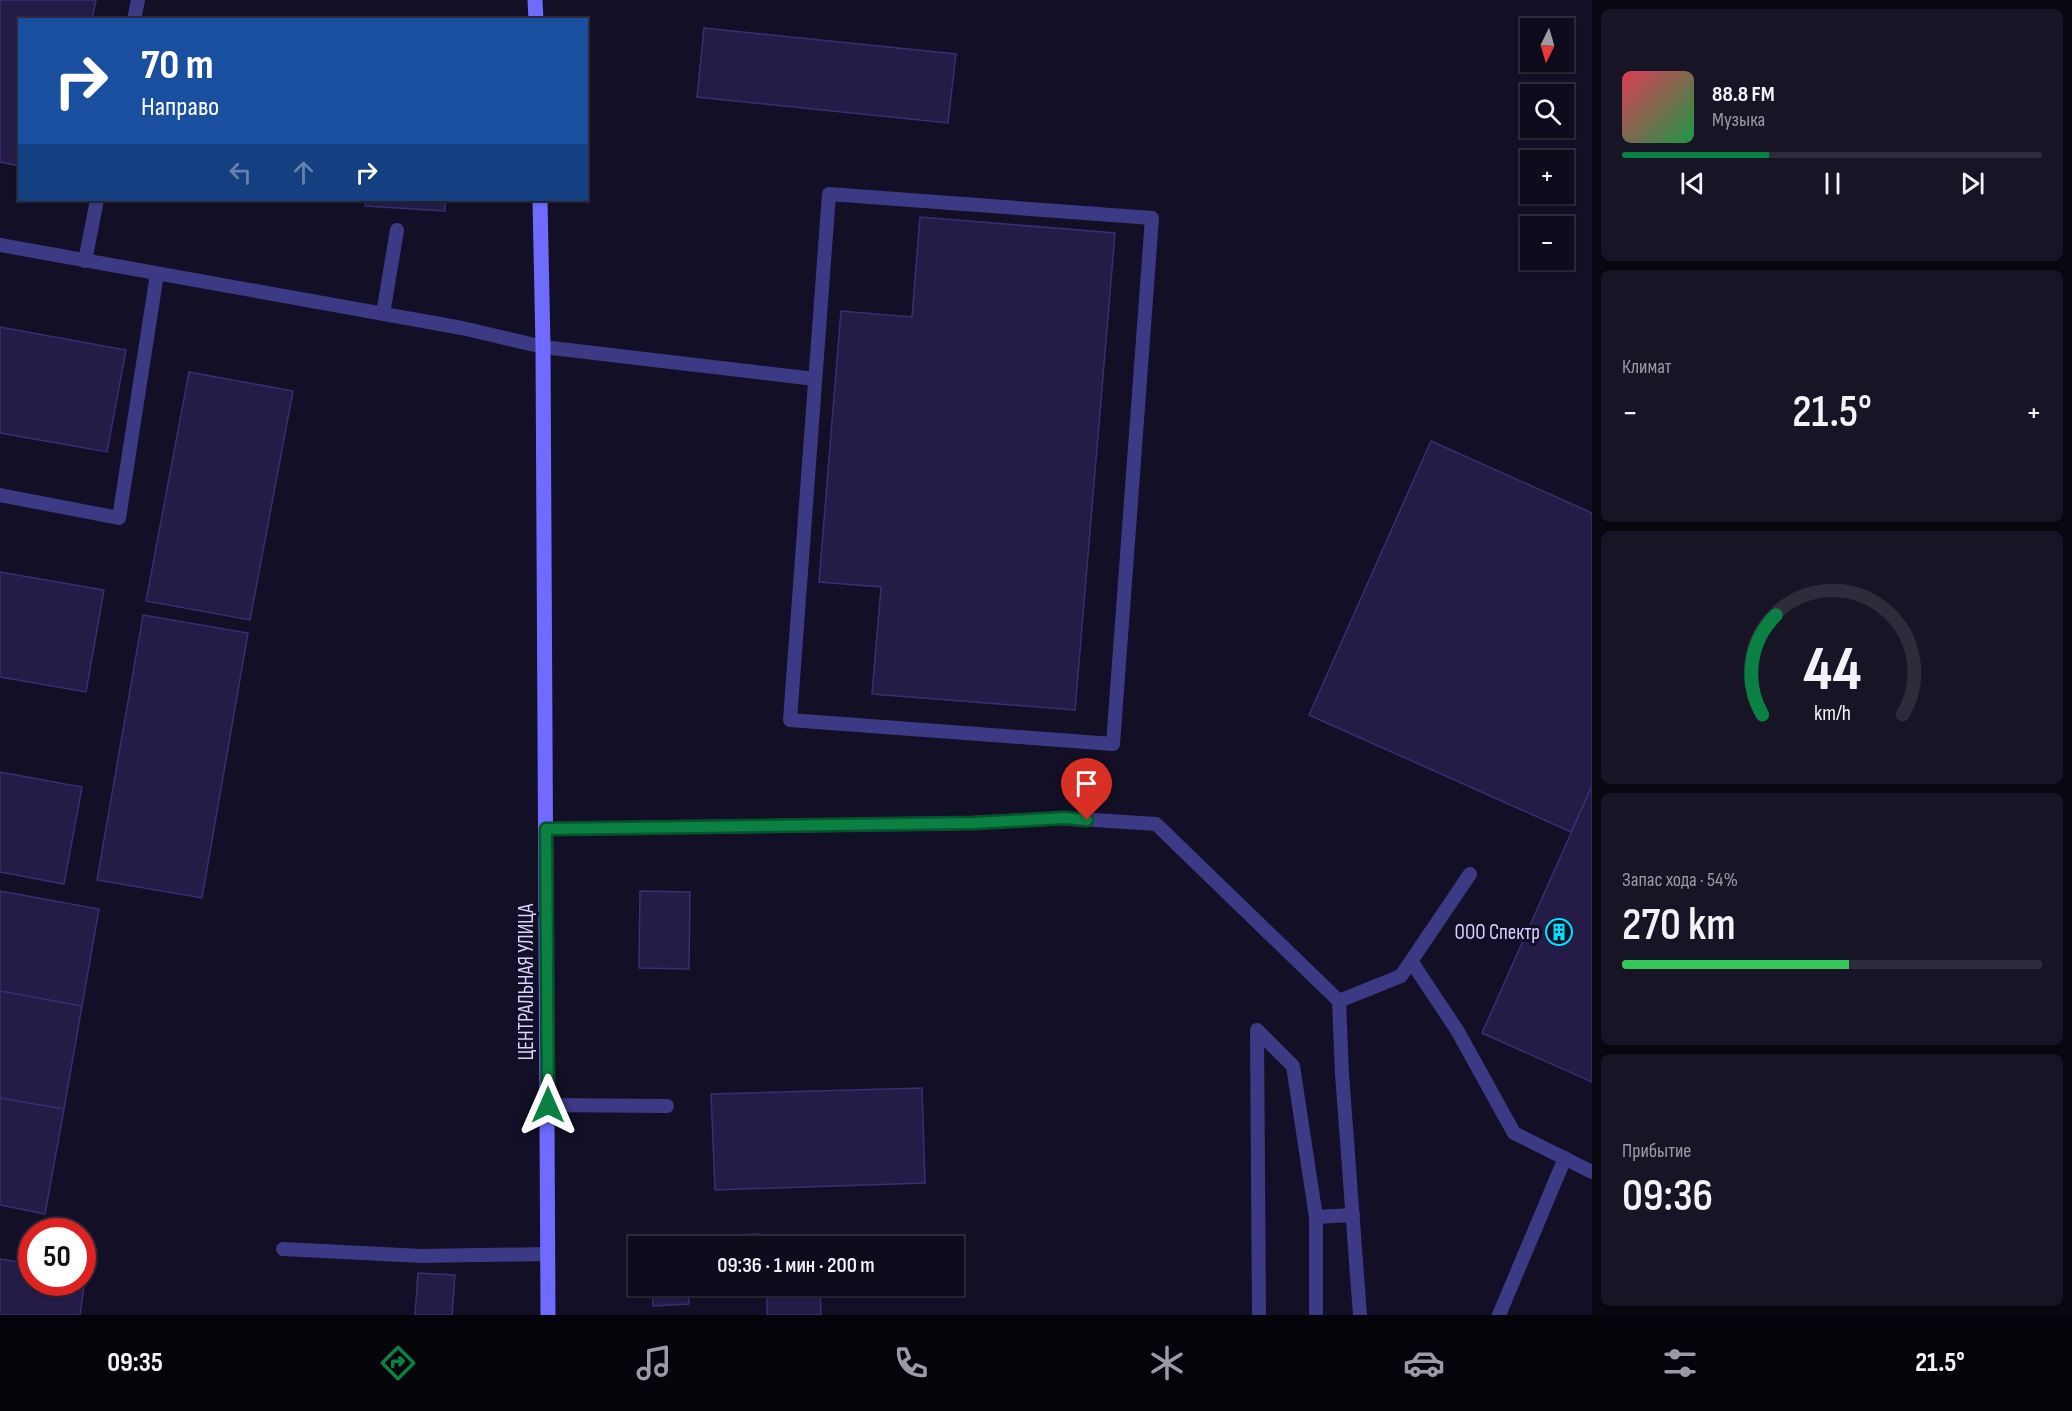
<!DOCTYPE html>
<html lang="ru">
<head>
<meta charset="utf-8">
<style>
  body { margin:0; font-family:"Sofia Sans Condensed",sans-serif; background:#171425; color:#f1f3f6; height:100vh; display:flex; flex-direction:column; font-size:22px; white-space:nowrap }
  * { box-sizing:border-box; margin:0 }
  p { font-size:20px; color:#9b9ba3 }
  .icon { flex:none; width:33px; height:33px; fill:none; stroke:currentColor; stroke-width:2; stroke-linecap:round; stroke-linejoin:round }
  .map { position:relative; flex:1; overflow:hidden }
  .sheet { display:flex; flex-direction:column; gap:9px; padding:9px; background:#08060f; width:480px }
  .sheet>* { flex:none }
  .top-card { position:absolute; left:18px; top:18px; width:570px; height:183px; border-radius:0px; box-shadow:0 2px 4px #0004,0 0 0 2px #2e2b3b; background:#1a4fa0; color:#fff; overflow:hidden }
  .needle { width:39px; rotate:185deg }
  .tools { position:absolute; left:1520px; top:18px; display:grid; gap:12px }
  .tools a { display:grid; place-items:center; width:54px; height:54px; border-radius:0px; background:#0e0b1c; box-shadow:0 2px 4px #0004,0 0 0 2px #2e2b3b; font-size:30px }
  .speed { position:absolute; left:18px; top:1218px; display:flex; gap:12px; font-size:30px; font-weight:700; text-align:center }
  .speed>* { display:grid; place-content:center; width:78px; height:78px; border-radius:50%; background:#0e0b1c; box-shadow:0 2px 4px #0004,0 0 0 2px #2e2b3b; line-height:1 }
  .speed .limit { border:9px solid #d22; background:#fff; color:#111 }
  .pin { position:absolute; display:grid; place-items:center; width:51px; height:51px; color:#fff; margin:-62px -26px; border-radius:50% 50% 50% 0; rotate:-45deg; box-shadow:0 0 6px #0007 }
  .pin .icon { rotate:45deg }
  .me { position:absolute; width:66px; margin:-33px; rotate:0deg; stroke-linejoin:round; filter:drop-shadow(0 0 4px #0008) }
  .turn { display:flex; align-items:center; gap:21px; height:126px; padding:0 24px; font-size:27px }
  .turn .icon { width:78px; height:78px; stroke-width:2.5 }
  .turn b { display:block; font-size:42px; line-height:51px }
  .lanes { display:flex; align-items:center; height:57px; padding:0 24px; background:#0003; justify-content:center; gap:30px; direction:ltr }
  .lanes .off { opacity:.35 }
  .big { font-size:45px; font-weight:600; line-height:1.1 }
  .sheet .card { flex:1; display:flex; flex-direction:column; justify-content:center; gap:9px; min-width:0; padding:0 21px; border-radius:9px; background:#171425 }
  .sheet .dial { align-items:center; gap:0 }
  .dial svg { height:156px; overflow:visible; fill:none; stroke:#2e2b3b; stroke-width:7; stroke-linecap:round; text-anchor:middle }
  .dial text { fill:#f1f3f6; stroke:none }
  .song { display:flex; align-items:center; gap:18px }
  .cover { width:72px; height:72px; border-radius:9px; background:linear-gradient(135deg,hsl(350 70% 55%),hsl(140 70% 35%)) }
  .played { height:6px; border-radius:3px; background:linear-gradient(90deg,#0b8043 35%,#2e2b3b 35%) }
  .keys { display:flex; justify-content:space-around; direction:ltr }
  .heat { display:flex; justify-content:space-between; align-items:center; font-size:33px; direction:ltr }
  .charge { height:9px; border-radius:4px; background:linear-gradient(90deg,#34c759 54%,#2e2b3b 0) }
  .trip { position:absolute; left:628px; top:1236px; width:336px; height:60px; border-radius:0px; background:#0e0b1c; box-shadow:0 2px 4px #0004,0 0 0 2px #2e2b3b; font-weight:600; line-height:60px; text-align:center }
  .menu { display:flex; height:96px; justify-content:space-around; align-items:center; background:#06040b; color:#9b9ba3 }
  .menu .icon { width:42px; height:42px }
  .menu .current { color:#0b8043 }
  .menu b { font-size:27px; color:#f1f3f6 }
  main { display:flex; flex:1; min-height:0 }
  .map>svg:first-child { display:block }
  .building { fill:#241b47; stroke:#3b2d73; stroke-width:1.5 }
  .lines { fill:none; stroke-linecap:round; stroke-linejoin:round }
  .service { stroke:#3d3a85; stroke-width:14 }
  .secondary { stroke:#6f6bff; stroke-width:15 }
  .route-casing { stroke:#07532c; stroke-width:15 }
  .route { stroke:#0b8043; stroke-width:10 }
  .labels { text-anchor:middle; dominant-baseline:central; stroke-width:6; stroke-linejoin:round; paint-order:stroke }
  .poi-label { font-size:21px; fill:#d9d4ff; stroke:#130f26; text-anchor:end }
  .street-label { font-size:21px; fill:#d9d4ff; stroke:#130f26 }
</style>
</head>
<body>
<main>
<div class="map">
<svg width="1592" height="1315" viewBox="0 0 1592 1315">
  <rect width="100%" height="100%" fill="#130f26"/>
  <path class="building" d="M0 0H96L92 20H20V166L0 162Z
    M704 28 956 54 948 123 697 97Z
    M366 200H445V211L365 206Z
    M920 217 1115 233 1075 710 872 694 881 587 819 582 841 311 912 317Z
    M0 327 126 350 107 452 0 433Z
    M189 372 293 391 250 620 146 601Z
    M1431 441 1592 513V786L1571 832 1309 715Z
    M0 572 104 590 86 692 0 677Z
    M143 615 248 633 202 898 97 880Z
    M0 772 82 787 64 884 0 872Z
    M1592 786V1082L1482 1033Z
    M0 891 99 909 82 1006 0 991Z
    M640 891 690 892 689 969 639 968Z
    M0 991 82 1006 64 1109 0 1098Z
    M922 1088 925 1183 715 1190 711 1094Z
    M0 1098 64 1109 45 1214 0 1205Z
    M760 1234 761 1246H699V1236Z
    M0 1259 32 1264V1282H82V1271L86 1272 80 1315H0Z
    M418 1273 455 1275 452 1315H415Z
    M652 1286H688L689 1304 653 1306Z
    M767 1286H820L821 1315H767Z"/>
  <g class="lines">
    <path class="service" d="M134 20 138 0
      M829 194 1152 218 1113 744 790 720Z
      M0 245 462 328 543 347 815 379
      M85 261 97 200
      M383 314 397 230
      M0 495 119 518 157 274
      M546 829 973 823 1064 818 1156 824 1339 1001 1342 1074 1360 1315
      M1411 961 1457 1030 1514 1133 1592 1172
      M1339 1001 1401 976 1470 874
      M548 1105 667 1106
      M1316 1217 1353 1215
      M283 1249 421 1256 548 1254
      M1259 1315 1257 1030 1293 1066 1316 1217V1315
      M1499 1315 1565 1158"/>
    <path class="secondary" d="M535 0 536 20
      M540 200 543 347 548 1315"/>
  </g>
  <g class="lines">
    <defs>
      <path id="route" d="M548 1105 546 829 973 823 1064 818 1087 820"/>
    </defs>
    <use href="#route" class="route-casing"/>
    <use href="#route" class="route"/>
  </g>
  <defs>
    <symbol id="building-ring" viewBox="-11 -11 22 22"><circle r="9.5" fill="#130f26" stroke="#00e5ff" stroke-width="1.5"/><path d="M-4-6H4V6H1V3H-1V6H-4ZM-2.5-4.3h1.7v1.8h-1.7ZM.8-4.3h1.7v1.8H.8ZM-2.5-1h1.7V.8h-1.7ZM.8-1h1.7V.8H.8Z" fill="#00e5ff"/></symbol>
  </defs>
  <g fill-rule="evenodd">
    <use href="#building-ring" x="1544" y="917" width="30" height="30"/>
  </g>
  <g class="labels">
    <g class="poi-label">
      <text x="1540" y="932">ООО Спектр</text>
    </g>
    <g class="street-label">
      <text transform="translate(526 982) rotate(-90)">ЦЕНТРАЛЬНАЯ УЛИЦА</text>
    </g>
  </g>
</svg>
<div class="tools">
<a><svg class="needle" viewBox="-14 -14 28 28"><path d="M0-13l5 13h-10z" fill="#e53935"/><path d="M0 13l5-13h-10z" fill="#9b9ba3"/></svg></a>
<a><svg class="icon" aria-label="search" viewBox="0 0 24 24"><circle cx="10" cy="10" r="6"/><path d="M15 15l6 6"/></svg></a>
<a>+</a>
<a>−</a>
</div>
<div class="speed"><div class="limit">50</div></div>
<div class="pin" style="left:1087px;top:820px;background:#d93025"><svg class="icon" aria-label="arrive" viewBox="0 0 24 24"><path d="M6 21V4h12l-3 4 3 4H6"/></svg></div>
<svg class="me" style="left:548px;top:1105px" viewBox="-20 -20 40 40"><path d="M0-17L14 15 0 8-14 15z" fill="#0b8043" stroke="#fff" stroke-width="4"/></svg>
<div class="trip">09:36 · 1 мин · 200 m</div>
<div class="top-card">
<div class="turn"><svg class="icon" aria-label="right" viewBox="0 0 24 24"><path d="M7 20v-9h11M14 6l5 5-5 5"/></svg><div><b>70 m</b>Направо</div></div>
<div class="lanes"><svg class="icon off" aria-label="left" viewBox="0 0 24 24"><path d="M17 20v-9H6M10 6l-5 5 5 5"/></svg><svg class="icon off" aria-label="ahead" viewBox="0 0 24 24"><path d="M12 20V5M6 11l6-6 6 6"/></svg><svg class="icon" aria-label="right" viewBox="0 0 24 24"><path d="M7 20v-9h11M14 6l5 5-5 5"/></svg></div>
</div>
</div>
<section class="sheet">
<div class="card">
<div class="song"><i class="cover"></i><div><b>88.8 FM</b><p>Музыка</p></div></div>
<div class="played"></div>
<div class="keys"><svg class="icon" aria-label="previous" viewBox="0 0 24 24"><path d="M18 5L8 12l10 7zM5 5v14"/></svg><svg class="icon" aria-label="pause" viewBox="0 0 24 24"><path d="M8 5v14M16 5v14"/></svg><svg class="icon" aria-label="next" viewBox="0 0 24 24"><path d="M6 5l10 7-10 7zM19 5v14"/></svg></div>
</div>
<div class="card"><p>Климат</p>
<div class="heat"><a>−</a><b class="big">21.5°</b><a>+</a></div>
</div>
<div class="card dial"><svg viewBox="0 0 100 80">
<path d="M14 69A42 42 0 1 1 86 69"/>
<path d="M14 69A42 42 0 0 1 21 18" stroke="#0b8043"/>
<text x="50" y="56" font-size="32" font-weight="700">44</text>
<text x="50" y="72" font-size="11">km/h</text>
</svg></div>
<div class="card"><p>Запас хода · 54%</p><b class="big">270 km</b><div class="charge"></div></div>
<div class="card"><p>Прибытие</p><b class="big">09:36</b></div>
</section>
</main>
<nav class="menu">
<b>09:35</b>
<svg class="icon current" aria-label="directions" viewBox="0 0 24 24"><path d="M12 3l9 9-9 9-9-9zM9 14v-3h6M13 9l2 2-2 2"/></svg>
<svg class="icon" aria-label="music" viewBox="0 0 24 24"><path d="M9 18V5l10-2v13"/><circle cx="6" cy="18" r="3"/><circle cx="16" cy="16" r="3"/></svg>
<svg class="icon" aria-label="phone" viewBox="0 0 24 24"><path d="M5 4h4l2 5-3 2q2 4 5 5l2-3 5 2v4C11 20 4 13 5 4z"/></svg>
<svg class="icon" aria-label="climate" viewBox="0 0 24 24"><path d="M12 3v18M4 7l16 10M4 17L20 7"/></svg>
<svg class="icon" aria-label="car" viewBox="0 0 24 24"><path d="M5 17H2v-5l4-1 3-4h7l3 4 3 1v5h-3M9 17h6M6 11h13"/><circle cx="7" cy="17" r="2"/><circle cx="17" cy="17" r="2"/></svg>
<svg class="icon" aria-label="filters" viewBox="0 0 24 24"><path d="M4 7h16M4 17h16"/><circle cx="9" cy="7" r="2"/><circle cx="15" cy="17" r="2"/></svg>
<b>21.5°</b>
</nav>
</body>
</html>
